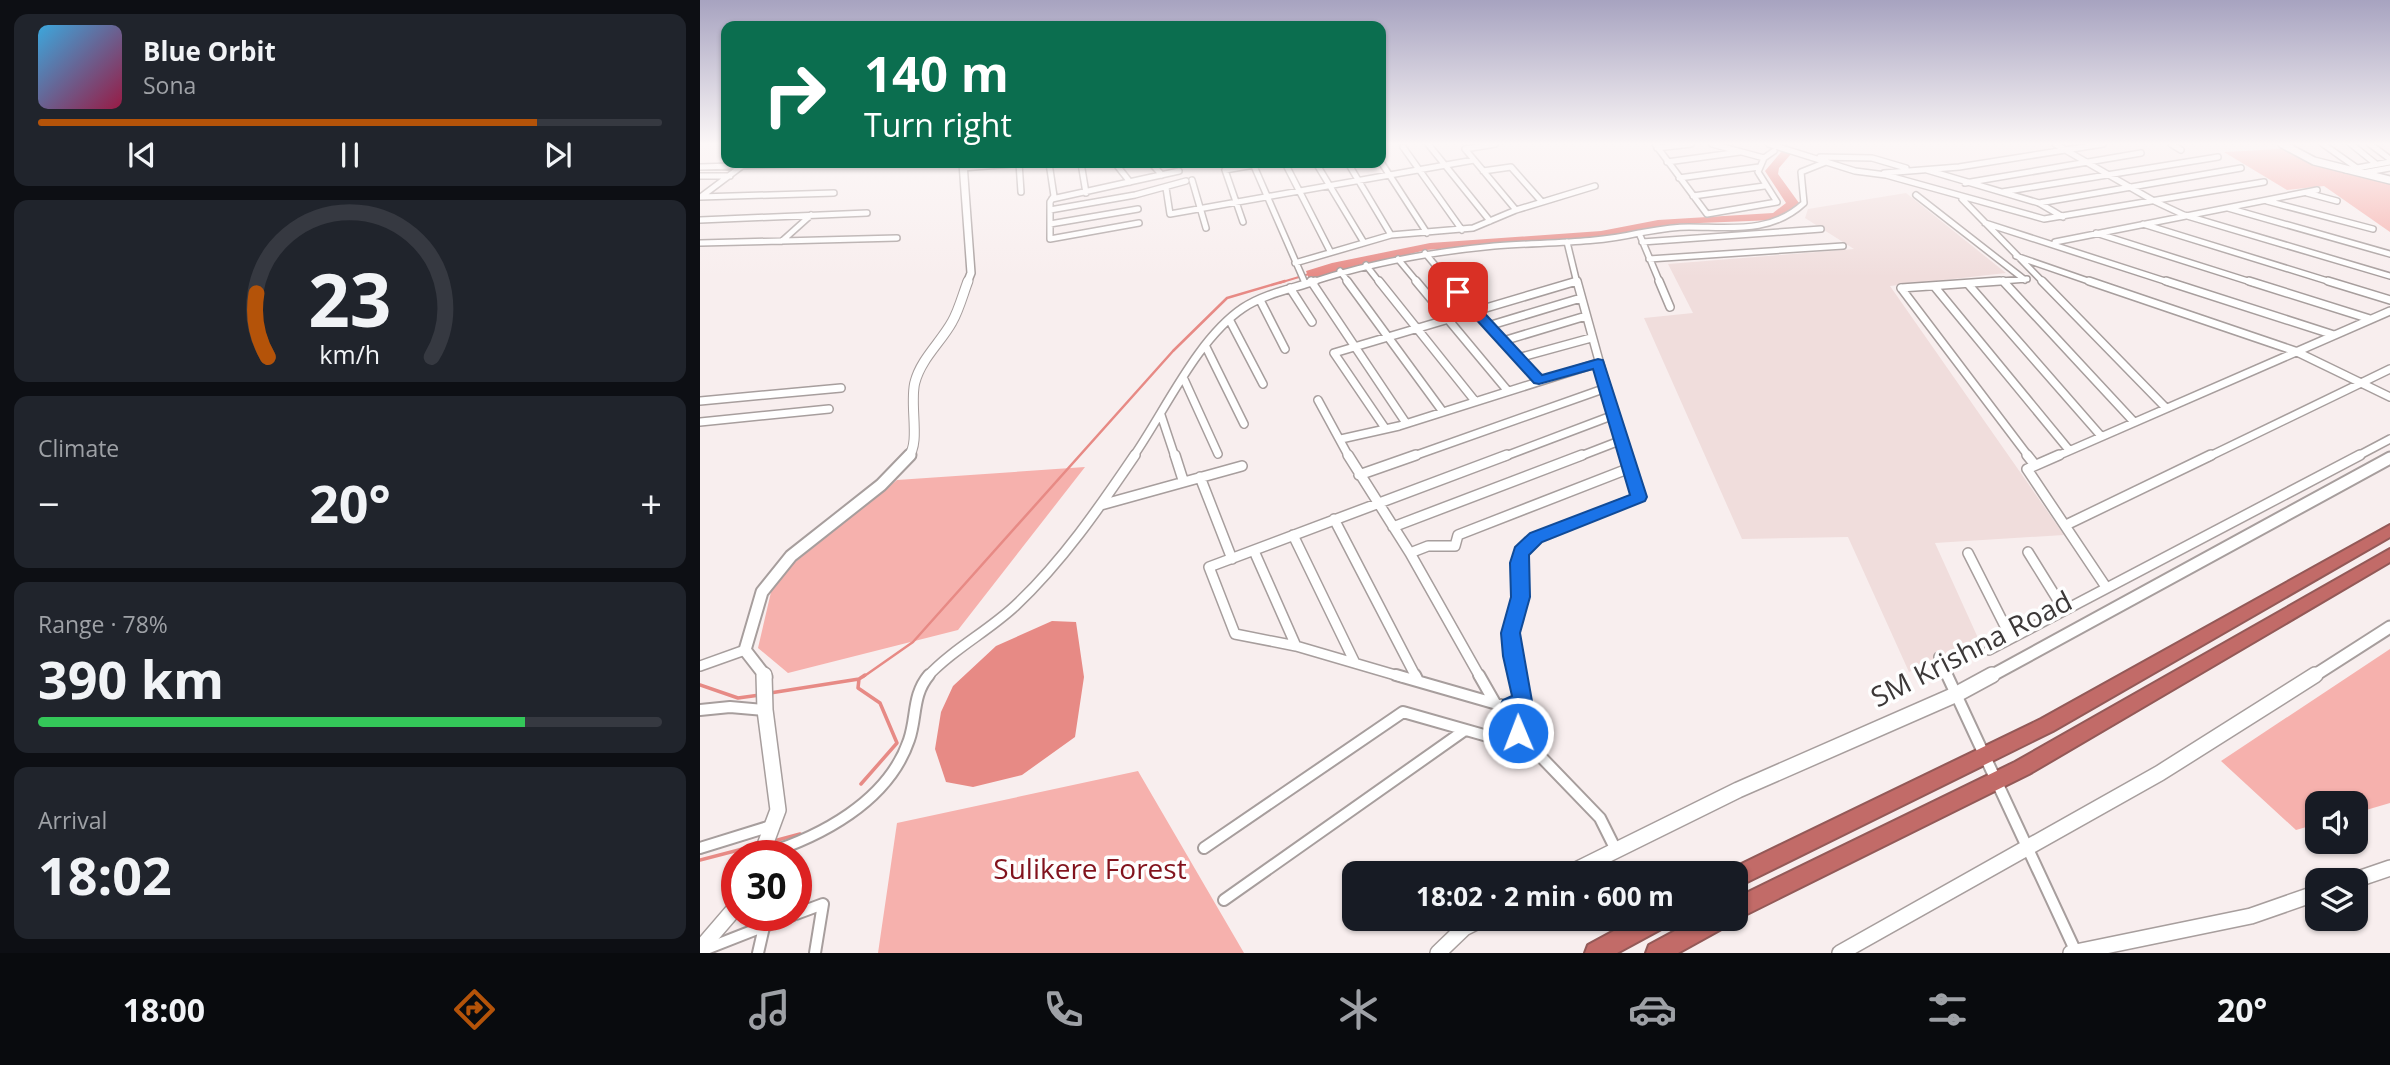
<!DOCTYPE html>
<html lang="en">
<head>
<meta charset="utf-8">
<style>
  body { margin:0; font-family:"Open Sans",sans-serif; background:#20242c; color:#f1f3f6; height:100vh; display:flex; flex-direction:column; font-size:26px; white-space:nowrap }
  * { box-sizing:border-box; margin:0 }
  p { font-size:23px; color:#9ea1a6 }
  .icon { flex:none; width:38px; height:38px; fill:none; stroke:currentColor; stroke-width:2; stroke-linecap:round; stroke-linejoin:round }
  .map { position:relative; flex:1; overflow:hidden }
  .sheet { display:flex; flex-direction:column; gap:14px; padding:14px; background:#0d0f14; width:700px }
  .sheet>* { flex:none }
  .banner { position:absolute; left:21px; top:21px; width:665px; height:147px; border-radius:14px; box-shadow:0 2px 5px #0004; background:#0b6e4f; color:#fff; overflow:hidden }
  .controls { position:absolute; left:1605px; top:791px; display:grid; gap:14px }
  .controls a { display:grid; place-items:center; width:63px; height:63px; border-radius:14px; background:#171b24; box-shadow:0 2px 5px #0004; font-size:35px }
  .speed { position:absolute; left:21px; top:840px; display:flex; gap:14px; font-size:35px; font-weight:700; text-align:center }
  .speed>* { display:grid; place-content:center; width:91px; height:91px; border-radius:50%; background:#171b24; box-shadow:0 2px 5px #0004; line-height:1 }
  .speed .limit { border:10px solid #d22; background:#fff; color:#111 }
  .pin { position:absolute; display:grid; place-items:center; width:60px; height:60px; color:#fff; margin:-30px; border-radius:14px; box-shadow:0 4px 10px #0006 }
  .me { position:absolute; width:77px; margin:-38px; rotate:359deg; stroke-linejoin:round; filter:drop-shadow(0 0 5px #0008) }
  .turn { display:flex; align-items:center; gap:24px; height:147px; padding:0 28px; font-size:32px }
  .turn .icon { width:91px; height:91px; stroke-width:2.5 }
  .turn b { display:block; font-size:49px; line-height:60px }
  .big { font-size:52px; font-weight:700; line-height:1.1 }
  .sheet .tile { flex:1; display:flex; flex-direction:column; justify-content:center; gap:10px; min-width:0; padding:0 24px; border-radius:14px; background:#20242c }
  .sheet .dial { align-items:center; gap:0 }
  .dial svg { height:182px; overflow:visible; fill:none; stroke:#363941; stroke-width:7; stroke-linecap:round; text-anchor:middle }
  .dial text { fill:#f1f3f6; stroke:none }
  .song { display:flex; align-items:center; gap:21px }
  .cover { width:84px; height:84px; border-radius:10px; background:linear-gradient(135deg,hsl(200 70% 55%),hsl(340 70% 35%)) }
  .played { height:7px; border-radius:4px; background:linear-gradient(90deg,#b45309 80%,#363941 80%) }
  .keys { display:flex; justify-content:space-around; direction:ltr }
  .heat { display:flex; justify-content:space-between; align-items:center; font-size:38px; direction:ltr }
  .charge { height:10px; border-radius:5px; background:linear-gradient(90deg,#34c759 78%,#363941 0) }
  .trip { position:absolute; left:642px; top:861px; width:406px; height:70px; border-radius:14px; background:#171b24; box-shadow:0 2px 5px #0004; font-weight:700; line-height:70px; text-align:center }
  .menu { display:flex; height:112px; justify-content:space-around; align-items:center; background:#090b0e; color:#9ea1a6 }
  .menu .icon { width:49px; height:49px }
  .menu .selected { color:#b45309 }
  .menu b { font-size:32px; color:#f1f3f6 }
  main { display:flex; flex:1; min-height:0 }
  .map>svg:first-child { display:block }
  .built { fill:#f0dddc }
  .green { fill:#f6b1ad }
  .water { fill:#e78a85 }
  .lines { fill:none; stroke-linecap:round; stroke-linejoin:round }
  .stream-far2 { stroke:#e78a85; stroke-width:2 }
  .stream-far1 { stroke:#e78a85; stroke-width:2.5 }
  .stream { stroke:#e78a85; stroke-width:3.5 }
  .street-far3-casing { stroke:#a79e9d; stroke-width:8 }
  .street-far2-casing { stroke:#a79e9d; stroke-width:10 }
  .street-far1-casing { stroke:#a79e9d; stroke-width:12 }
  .street-casing { stroke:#a79e9d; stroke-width:14 }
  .secondary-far3-casing { stroke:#a79e9d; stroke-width:10 }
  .secondary-far2-casing { stroke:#a79e9d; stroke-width:11 }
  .secondary-far1-casing { stroke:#a79e9d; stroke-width:15 }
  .secondary-casing { stroke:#a79e9d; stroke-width:18 }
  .highway-casing { stroke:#935957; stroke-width:4 }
  .street-far3 { stroke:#fff; stroke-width:5 }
  .street-far2 { stroke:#fff; stroke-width:7 }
  .street-far1 { stroke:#fff; stroke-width:9 }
  .street { stroke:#fff; stroke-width:10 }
  .secondary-far3 { stroke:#fff; stroke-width:7 }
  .secondary-far2 { stroke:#fff; stroke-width:9 }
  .secondary-far1 { stroke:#fff; stroke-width:11 }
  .secondary { stroke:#fff; stroke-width:15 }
  .highway { fill:#c26b68; fill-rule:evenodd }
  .route { fill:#1a73e8; stroke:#114b97; stroke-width:2 }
  .labels { text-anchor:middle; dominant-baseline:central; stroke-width:7; stroke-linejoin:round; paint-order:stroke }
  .near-street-label { font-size:28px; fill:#3c3838; stroke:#fefefe }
  .near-park-label { font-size:28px; fill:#82131d; stroke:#fefefe }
</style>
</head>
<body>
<main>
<section class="sheet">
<div class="tile">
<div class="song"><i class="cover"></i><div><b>Blue Orbit</b><p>Sona</p></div></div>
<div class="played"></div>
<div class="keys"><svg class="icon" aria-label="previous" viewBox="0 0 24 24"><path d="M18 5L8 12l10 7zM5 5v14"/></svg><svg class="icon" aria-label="pause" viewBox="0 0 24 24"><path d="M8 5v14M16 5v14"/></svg><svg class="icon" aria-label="next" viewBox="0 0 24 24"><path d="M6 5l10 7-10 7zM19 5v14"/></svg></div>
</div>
<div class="tile dial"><svg viewBox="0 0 100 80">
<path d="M14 69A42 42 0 1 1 86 69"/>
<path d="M14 69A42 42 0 0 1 9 41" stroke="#b45309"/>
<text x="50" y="56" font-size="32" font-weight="700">23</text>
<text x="50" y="72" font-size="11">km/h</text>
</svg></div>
<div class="tile"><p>Climate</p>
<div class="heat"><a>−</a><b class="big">20°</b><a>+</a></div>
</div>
<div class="tile"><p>Range · 78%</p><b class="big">390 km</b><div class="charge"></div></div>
<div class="tile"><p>Arrival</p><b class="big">18:02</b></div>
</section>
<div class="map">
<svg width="1690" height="953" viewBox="0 0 1690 953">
  <rect width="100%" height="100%" fill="#f8eeee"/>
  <path class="built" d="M1206 193 1306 273 1190 286 1364 535 1235 543 1278 638 1209 672 1148 537 1042 539 944 318 993 313 968 264 1154 249 1105 218 1108 209Z"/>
  <path class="green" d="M1582 149 1601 159 1690 183V232L1624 186 1587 190 1524 152Z
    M385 467 258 630 88 673 58 648 71 592 94 563 197 480Z
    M1690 649V803L1656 813V803H1617V824L1596 830 1521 761Z
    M438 771 544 953H178L197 823Z"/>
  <path class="water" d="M1082 151 1091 154 1079 168 1078 174 1099 203 1097 207 1074 220 975 224 905 236 726 250 609 279 606 271 632 263 730 243 901 231 958 220 1073 213 1086 203 1065 171Z
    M352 621 376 622 384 677 375 737 322 775 273 787 246 782 235 749 241 712 253 686 296 646Z"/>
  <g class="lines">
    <path class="stream-far2" d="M579 283 609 274"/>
    <path class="stream-far1" d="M163 677 213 642 473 351 527 298 585 281"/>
    <path class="stream" d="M159 679 158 688 180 703 197 743 161 784
      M0 685 38 698 60 695
      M70 693 159 679 165 675
      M74 841 100 834
      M0 860 58 845"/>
    <defs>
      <path id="street-far3" d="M728 144 790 221
        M795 144 765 149 816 210
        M955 144 1007 214 1077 202 1058 172 1064 158 1074 151
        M1012 144 1064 158
        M1069 144 1155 171 1186 175 1344 219 1564 182
        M1355 144 1454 201 1484 215 1690 276
        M1471 144 1481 150
        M1623 144 1657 168
        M1651 144 1676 164
        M1670 144 1690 159
        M703 147 762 230
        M957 148 991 144
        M1120 157 1172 158 1206 168
        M681 162 727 233
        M967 162 1040 152
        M319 163 321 192
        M349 163 354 196 350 202V239L439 223
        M381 163 386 193
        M415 163 430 182
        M451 163 462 175
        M585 163 630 251
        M616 163 663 241
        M648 163 691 235
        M554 166 605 283
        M0 167 125 163
        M263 168 324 163
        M1227 170 1339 203 1363 217
        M1646 170 1690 162
        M783 171 811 167 842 202
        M1184 173 1259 167 1403 144
        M1662 173 1690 168
        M0 176H30
        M979 178 1059 167
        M492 180 506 228
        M1265 183 1441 153
        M466 188 470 214 774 160
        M1302 192 1518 157
        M1607 193 1637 201
        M1216 195 1325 280
        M2 196 42 166
        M993 196 1064 186
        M0 197 134 193
        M352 199 479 171
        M1262 199 1344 283
        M1567 201 1673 229
        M1339 203 1541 168
        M1528 208 1690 254
        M350 210 435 195 486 181
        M0 220 167 213
        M543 222 525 170 566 163
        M1285 223 1471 283
        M350 224 438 209
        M1443 224 1634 283
        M1396 233 1554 283
        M82 241 111 215
        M867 242 877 283
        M942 242 1121 229
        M1355 242 1617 190
        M0 243 197 238
        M725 253 750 283
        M1316 256 1394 283
        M698 259 718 283
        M949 259 1143 246
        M595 263 691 235 773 228 816 210 895 186
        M666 265 680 283
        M640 271 649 283
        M609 283C669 263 731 252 794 246 842 242 892 244 939 233
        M871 283 877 281
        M960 283 939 233C956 230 971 227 989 227 1030 227 1071 234 1104 203L1101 172 1126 162
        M1275 283 1327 279"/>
      <path id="street-far2" d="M611 281 706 423
        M647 281 743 412
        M679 281 775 401
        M716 281 807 390
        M749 281 839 380
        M877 281 914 415
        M959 281 970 307
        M1303 281 1434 422
        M1342 281 1465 407
        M1389 281 1595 351 1690 397
        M1466 281 1634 335
        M1549 281 1670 319
        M1628 281 1690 300
        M1268 284 1401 436
        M1234 286 1369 450
        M590 288 612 322
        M1201 288 1329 457
        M1201 288 1300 281
        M560 300 585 349
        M529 319 563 384
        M788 326 881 298
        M803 341 886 316
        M506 347 544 424
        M818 358 891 338
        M483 377 518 454
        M618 400 649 457
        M0 401 141 388
        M461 415 475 457
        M914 415 927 457
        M0 422 129 409
        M685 428 634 353 877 281
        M641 439 699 426 898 363
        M433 457C465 411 497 339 543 308 564 294 591 289 615 281
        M711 457 906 388
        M803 457 914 415
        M878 457 922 440
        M1355 457 1690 311
        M1508 457 1690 369
        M1656 457 1690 439"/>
      <path id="street-far1" d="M475 455 483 480
        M648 455 710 553 780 677
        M1327 455 1335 465
        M1359 455 1327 469 1406 587
        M659 475 716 455
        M500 477 532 559
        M401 505 542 466
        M634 519 716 677
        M1366 525 1511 455
        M693 527 882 455
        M593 535 655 663
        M554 551 596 646
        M1328 552 1364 610
        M710 553 728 546H755L758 535 930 468
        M1268 553 1311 638
        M1289 650 1660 455
        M1239 657 1248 677
        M0 666 45 650
        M227 677C253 649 287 632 315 606 362 562 399 508 435 455
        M702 677 596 646 535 634 509 567 807 455
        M818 677 811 640 821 597 818 563 821 552 836 538 939 497 926 455"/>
      <path id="street" d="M696 675 804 706 817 705 822 700 817 675
        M715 675 718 681
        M779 675 795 703
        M1247 675 1376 952
        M810 707 818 733 900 818 916 850
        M0 710 30 707 65 710
        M0 848 71 826
        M504 848 703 712 833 749
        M62 855C120 837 188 802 209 740 217 717 212 695 229 675
        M524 900 765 730
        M96 914 123 904 115 953
        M1 951 93 915
        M58 953 64 927"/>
      <path id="secondary-far3" d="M1582 144 1614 161 1690 180
        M263 163 271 273 267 283"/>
      <path id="secondary-far2" d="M208 457C221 444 209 403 215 382 221 359 241 342 252 322 259 310 263 294 268 281"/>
      <path id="secondary-far1" d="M66 677 45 650 62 592 91 556 181 485 210 455
        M1289 677 1690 458
        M1612 677 1690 627"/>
      <path id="secondary" d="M61 856 78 810 65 710 64 675
        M870 873 1038 790 1257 694 1292 675
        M1655 880 1690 868
        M0 949 37 906
        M738 953 764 928 782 919
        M1140 953 1460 773 1615 675
        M1371 953 1551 916 1617 893"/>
      <path id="highway" d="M1690 525V537L1353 731 1043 884 1036 887V873H1027L1029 870 1341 719Z
        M1690 549V562L1329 774 1043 916 1036 920 1034 919H1036V898L1315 762Z
        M936 919H968L965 927 917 953H885L888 945Z
        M997 919H1028L1025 927 978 953H946L949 945Z"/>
    </defs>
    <use href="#street-far3" class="street-far3-casing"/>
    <use href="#street-far2" class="street-far2-casing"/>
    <use href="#street-far1" class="street-far1-casing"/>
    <use href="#street" class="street-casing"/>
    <use href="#secondary-far3" class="secondary-far3-casing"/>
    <use href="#secondary-far2" class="secondary-far2-casing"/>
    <use href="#secondary-far1" class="secondary-far1-casing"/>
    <use href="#secondary" class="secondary-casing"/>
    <use href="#highway" class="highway-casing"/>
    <use href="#street-far3" class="street-far3"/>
    <use href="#street-far2" class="street-far2"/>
    <use href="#street-far1" class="street-far1"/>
    <use href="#street" class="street"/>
    <use href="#secondary-far3" class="secondary-far3"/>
    <use href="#secondary-far2" class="secondary-far2"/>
    <use href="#secondary-far1" class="secondary-far1"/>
    <use href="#secondary" class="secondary"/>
    <use href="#highway" class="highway"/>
  </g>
  <linearGradient id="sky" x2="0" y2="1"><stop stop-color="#a7a3c0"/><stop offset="0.52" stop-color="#fcf7f7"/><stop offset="1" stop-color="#fcf7f7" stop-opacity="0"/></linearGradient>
  <rect width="1690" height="277" fill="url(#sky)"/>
  <path class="route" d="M758 288 762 289 842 375 898 359 903 360 947 497 945 501 842 542 829 555 830 597 820 633 832 701 829 707 822 710 828 733 825 739 818 742 810 739 800 706 803 700 812 696 803 656 801 633 811 597 810 563 815 547 830 533 930 495 893 369 839 384 834 383 753 294V289Z"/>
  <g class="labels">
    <g class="near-street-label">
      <text transform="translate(1271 648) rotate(-27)">SM Krishna Road</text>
    </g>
    <g class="near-park-label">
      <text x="390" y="868">Sulikere Forest</text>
    </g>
  </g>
</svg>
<div class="controls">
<a><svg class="icon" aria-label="sound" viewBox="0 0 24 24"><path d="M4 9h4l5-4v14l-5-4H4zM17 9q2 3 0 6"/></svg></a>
<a><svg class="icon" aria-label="layers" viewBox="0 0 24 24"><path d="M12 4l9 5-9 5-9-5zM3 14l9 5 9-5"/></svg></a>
</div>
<div class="speed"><div class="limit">30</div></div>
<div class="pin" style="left:758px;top:292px;background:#d93025"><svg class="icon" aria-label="arrive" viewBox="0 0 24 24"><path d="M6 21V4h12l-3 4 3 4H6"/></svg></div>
<svg class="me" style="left:818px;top:733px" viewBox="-20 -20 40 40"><circle r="17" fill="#1a73e8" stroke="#fff" stroke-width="3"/><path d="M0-11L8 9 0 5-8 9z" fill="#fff"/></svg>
<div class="trip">18:02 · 2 min · 600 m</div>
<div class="banner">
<div class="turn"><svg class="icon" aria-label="right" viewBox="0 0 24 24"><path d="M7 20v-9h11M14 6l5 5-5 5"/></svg><div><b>140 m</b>Turn right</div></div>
</div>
</div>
</main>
<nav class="menu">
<b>18:00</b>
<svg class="icon selected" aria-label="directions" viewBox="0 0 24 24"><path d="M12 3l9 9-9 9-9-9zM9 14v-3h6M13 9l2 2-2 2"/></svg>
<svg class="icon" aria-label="music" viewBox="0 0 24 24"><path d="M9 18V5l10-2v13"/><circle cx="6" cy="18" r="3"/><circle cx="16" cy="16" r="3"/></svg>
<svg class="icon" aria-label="phone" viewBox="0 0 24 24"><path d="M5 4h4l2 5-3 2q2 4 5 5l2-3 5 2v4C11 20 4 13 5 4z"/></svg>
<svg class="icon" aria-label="climate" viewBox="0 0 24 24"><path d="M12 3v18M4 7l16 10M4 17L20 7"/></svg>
<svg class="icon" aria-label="car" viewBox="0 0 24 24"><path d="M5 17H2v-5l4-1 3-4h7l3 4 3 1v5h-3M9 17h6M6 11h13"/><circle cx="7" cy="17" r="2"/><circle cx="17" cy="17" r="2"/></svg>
<svg class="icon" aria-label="filters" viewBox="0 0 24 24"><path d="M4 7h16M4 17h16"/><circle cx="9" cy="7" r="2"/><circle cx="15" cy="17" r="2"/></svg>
<b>20°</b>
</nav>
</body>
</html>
